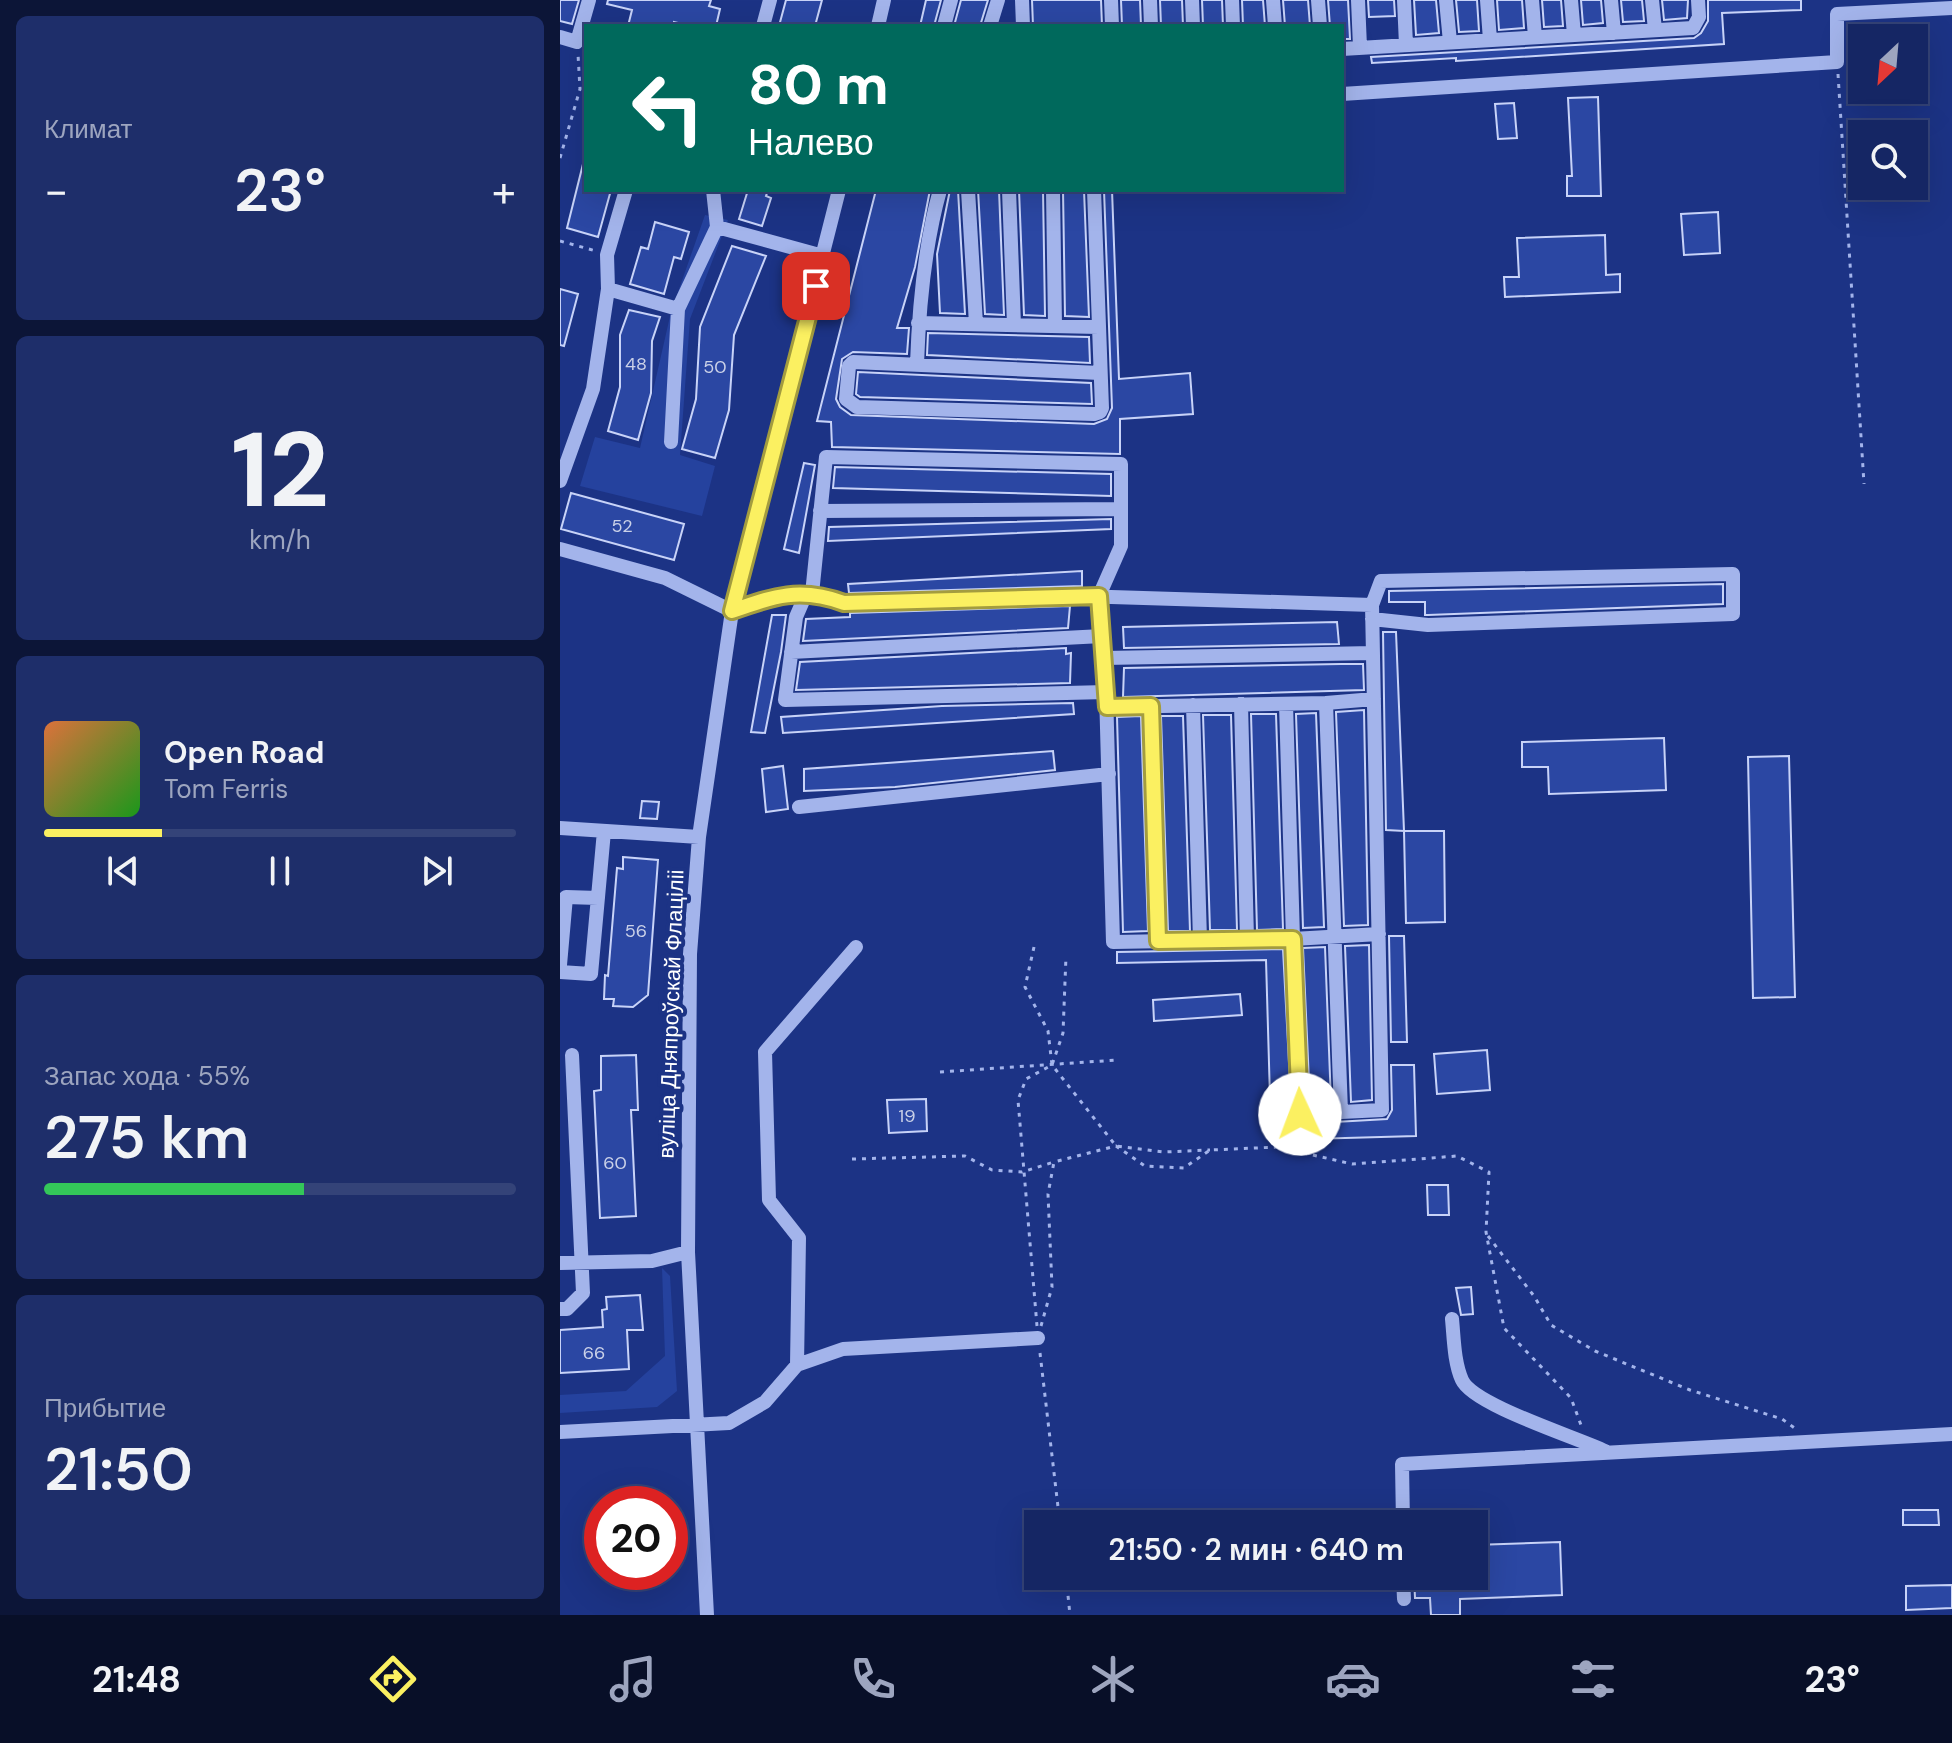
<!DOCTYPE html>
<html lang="ru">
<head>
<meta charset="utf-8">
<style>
  body { margin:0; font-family:"DM Sans",sans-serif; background:#1e2e6a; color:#f1f3f6; height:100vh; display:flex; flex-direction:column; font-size:30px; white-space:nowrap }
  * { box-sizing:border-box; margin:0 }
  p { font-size:26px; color:#9da5bf }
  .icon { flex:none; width:44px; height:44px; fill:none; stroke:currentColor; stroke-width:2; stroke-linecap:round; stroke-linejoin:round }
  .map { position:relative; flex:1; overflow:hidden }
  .details { display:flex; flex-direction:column; gap:16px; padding:16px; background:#0c1537; width:560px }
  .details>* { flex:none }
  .top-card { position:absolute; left:24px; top:24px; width:760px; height:168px; border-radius:0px; box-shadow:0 8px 32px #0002,0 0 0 2px #344378; background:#00695c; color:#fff; overflow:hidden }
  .needle { width:52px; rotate:206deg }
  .fabs { position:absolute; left:1288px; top:24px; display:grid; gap:16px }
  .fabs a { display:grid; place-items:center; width:80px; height:80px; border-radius:0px; background:#152664; box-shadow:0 8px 32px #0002,0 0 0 2px #344378; font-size:40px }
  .speed { position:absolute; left:24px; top:1486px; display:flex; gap:16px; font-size:40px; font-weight:700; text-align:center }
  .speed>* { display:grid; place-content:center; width:104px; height:104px; border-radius:50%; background:#152664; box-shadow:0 8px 32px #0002,0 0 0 2px #344378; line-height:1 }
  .speed .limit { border:12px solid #d22; background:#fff; color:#111 }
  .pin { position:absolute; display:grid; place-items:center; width:68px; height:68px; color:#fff; margin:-34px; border-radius:16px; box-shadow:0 4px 12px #0006 }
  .me { position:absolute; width:88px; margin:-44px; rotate:358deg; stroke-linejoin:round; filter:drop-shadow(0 0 6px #0008) }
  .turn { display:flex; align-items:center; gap:28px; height:168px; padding:0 32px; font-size:36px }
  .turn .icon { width:104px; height:104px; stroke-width:2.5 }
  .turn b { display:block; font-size:56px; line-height:68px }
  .big { font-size:60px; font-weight:600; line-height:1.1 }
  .details .card { flex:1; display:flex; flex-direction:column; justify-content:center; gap:12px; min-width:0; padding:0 28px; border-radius:12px; background:#1e2e6a }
  .details .dial { align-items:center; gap:0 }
  .dial b { font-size:104px; line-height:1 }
  .song { display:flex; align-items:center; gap:24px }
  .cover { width:96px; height:96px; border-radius:12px; background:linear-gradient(135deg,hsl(20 70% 55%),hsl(120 70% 35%)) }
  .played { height:8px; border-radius:4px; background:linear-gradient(90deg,#fbf061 25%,#344378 25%) }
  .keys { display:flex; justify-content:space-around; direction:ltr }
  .heat { display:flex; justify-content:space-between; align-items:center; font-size:44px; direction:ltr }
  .charge { height:12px; border-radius:6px; background:linear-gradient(90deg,#34c759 55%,#344378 0) }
  .trip { position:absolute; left:464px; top:1510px; width:464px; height:80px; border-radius:0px; background:#152664; box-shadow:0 8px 32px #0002,0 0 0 2px #344378; font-weight:600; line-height:80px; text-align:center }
  .tab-bar { display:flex; height:128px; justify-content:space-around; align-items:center; background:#080f28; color:#9da5bf }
  .tab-bar .icon { width:56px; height:56px }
  .tab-bar .active { color:#fbf061 }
  .tab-bar b { font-size:36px; color:#f1f3f6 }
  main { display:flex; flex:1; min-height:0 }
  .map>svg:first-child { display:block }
  .green { fill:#25429e }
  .building { fill:#2b47a3; stroke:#c8d3f8; stroke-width:2 }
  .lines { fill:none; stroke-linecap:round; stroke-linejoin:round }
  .path { stroke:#a3b4eb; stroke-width:3; stroke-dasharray:4 6; stroke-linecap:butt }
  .minor { stroke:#a3b4eb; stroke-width:14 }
  .route-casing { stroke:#a39c3f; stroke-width:20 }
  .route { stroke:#fbf061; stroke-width:14 }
  .labels { text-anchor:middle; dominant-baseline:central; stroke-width:8; stroke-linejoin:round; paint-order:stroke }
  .number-label { font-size:18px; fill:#cad1e8 }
  .street-label { font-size:22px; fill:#fff; stroke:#1c3385 }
</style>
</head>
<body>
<main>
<section class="details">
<div class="card"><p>Климат</p>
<div class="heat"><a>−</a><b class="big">23°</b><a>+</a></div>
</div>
<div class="card dial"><b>12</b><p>km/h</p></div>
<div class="card">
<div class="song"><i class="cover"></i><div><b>Open Road</b><p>Tom Ferris</p></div></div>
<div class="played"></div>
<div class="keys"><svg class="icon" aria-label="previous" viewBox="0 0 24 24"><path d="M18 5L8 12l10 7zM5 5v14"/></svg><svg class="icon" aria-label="pause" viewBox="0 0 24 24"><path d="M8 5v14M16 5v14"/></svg><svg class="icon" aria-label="next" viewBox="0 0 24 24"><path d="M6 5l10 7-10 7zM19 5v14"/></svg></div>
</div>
<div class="card"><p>Запас хода · 55%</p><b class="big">275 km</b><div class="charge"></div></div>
<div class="card"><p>Прибытие</p><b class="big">21:50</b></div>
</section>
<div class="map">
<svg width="1392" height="1615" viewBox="0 0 1392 1615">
  <rect width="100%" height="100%" fill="#1c3385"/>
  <path class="green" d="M145 215 168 220 130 319 120 455 155 466 142 516 20 486 35 437 80 448 111 312Z
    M102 1268 110 1276 117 1391 97 1407 0 1413V1395L66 1391 105 1356Z"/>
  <path class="building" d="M0 0H19L12 24 0 21Z
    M48 0H151L149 6 160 9 156 26H131L114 22V26H68L72 10 47 4Z
    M226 0H262L255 26H219Z
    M366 0H381L374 26H360Z
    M401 0H428L420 26H394Z
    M472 0H541L542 26H473Z
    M561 0H580L581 26H562Z
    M600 0H622L623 26H601Z
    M642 0H662L663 26H643Z
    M682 0H703L705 26H683Z
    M723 0H748L750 26H725Z
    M768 0H788L790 39H782V26H770Z
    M808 0H834L835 16 809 17Z
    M854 0H876L879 33 856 35Z
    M896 0H917L919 31 899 32Z
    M937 0H962L964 28 939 30Z
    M982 0H1001L1003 26 984 27Z
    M1021 0H1041L1043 23 1023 25Z
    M1061 0H1082L1084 21 1063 22Z
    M1102 0H1128L1127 18 1104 20Z
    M1148 0H1241V10L1162 13 1164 44 896 61V58L812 63 811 57 1134 38 1141 33 1148 21Z
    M1038 97 1041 196H1007V176H1012L1008 98Z
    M954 103 957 138 938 139 935 104Z
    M23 164H26V190H51L38 237 7 228Z
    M188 190H208L206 196 211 198 202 226 179 219Z
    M316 190H370L355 267 337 328H349L347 354 293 352 282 359 276 399 280 407 291 415 534 424 547 419 552 408 544 190H552L559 379 630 373 633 414 560 419V454L272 447 271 422 257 421Z
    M390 190H398L405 314 380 313 377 254Z
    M418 190H439L444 315 425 314Z
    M459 190H483L485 316 464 315Z
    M503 190H524L529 317 505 316Z
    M1158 212 1160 253 1124 255 1121 214Z
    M95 222 129 232 121 259 114 257 104 294 70 284 81 247 88 249Z
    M1045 235 1046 275 1060 274V292L945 297 944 277H959L957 238Z
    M172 246 206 256 174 335 169 410 155 458 122 449 136 399 140 327Z
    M0 289 18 294 4 346 0 345Z
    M69 310 100 317 92 341 91 393 78 440 48 431 60 387V335Z
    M368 333 529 337 530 363 367 355Z
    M298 372 531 383 532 404 300 397 296 394Z
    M244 463 255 465 239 553 224 549Z
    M275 467 551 474V496L273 488Z
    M11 493 124 524 114 560 1 529Z
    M551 519V529L268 541 269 527Z
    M522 571V586L289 593 288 584Z
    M1163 584V604L868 615H865V602H829V591Z
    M510 606 508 628 243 641 246 619 290 617V613Z
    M212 615H226L221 652 205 733 191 732Z
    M777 622 779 644 564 648 563 627Z
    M823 632H836L844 831 826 830Z
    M506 648V654L511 653 510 683 236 690 240 662Z
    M781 664H803L804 690 563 697 564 668Z
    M513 703 514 714 223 733 221 717 382 706Z
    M804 710 808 925 784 926 776 712Z
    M756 713 764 927 743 928 736 714Z
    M691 714H716L723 929 697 930Z
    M643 715H671L677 930H650Z
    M581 716 588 931 563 932 557 717Z
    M601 716H623L630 931H608Z
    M1104 738 1106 790 989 794 988 767H962V742Z
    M493 751 495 770 335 787 244 791V769Z
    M1229 756 1235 997 1193 998 1188 757Z
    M223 766 228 809 206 812 202 769Z
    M82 801 99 802 97 819 80 818Z
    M844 831H884L885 922 846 923Z
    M63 857 98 860 88 995 73 1007 53 1006 54 999H44L45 975 48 976 57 868 63 869Z
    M829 936H844L847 1042H831Z
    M809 945 812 1100 791 1102 785 946Z
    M765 947 771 1102 750 1104 743 948Z
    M723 949 732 1120 740 1124 827 1119 832 1110 831 1065H854L856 1136 750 1139V1131L711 1132 706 960 557 963V952Z
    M680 994 682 1015 594 1021 593 1000Z
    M927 1050 930 1090 877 1094 874 1054Z
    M76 1055 78 1110H71L76 1216 40 1218 34 1091 41 1090V1056Z
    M366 1099 367 1131 329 1133 327 1100Z
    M867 1185H888L889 1215H868Z
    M911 1287 913 1314 901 1315 896 1288Z
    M80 1295 83 1330H67L69 1369 0 1373V1330L43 1327 42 1310 47 1309 46 1297Z
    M1343 1510H1378L1379 1525H1343Z
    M1000 1542 1002 1595 900 1599V1615H871L870 1598H855L854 1576H914V1545Z
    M1392 1585V1608L1346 1610V1586Z"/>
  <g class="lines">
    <path class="path" d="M1278 74 1304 484
      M0 158 20 89 18 54
      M0 241 36 251
      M474 947 465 987 488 1031 492 1065 556 1146 604 1152 650 1150
      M380 1072 557 1060
      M292 1159 405 1156 432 1170 462 1172 494 1162
      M928 1236 974 1296 991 1325 1035 1351 1130 1390 1222 1419 1236 1429
      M477 1326 458 1100 466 1079 492 1065 503 1033 506 956
      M481 1326 492 1287 488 1194 494 1162 556 1146 585 1166 624 1168 650 1150 718 1147 792 1164 897 1156 929 1172 926 1232 944 1328 1011 1398 1021 1425
      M480 1353 500 1524
      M506 1576 510 1615"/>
    <path class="minor" d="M462 0 463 26
      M551 0 552 26
      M590 0 591 26
      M632 0 633 26
      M672 0 673 26
      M713 0 715 26
      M758 0 760 26
      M798 0 800 47
      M844 0 846 45
      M886 0 890 42
      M927 0 930 40
      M972 0 975 37
      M1011 0 1014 35
      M1051 0 1054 33
      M1092 0 1095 30
      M203 26 210 0
      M318 26 324 0
      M384 26 391 0
      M430 26 438 0
      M0 37 17 42 29 0
      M782 49 1133 28 1139 17 1138 0
      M782 94 1277 62V14L1392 8
      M153 190 157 227
      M408 190 416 324
      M449 190 454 325
      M493 190 495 326
      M534 190 542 408 540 412 534 414 297 407 286 399 289 366 293 362 540 373
      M48 289 118 309
      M358 323 539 327
      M357 364C359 306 364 247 380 190
      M111 442 118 309 157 227 263 256
      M0 481 33 389 48 289 47 255 66 190
      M260 511 561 509
      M0 549 105 578 172 611C214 596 239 587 284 603L519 596 812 605 822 1110 740 1114 733 939 553 942 546 692 225 700 236 617 246 594
      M252 594 266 457 561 464V546L539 596 546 692
      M812 605 821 581 1173 574V614L868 625 812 619
      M231 652 542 636
      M544 658 813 653
      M681 704 687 939
      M726 704 733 939 819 934
      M633 705 640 940
      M591 706 598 941
      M547 707 766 703
      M239 807 549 774
      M0 828 139 837
      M0 965 6 897 38 898
      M0 972 31 974 44 831
      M781 1112 766 703 814 699
      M0 1263 92 1261 128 1252
      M0 1309H7L23 1293 12 1055
      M892 1319C894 1339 894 1362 902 1380 913 1405 1016 1437 1045 1451
      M237 1365 239 1238 209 1200 205 1052 296 947
      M0 1432 169 1423 205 1402 237 1365 283 1349 478 1338
      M843 1524 842 1464 1392 1434
      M843 1576 844 1599
      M147 1615 128 1252 130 954 139 837 172 611 279 190"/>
  </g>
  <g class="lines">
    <defs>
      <path id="route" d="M256 286 172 611C214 596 240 587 284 603L539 596 547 707 591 706 598 941 733 939 740 1114"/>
    </defs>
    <use href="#route" class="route-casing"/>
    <use href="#route" class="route"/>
  </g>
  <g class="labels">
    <g class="number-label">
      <text x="76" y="364">48</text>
      <text x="155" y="367">50</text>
      <text x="62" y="526">52</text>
      <text x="76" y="931">56</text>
      <text x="347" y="1116">19</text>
      <text x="55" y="1163">60</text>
      <text x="34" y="1353">66</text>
    </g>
    <g class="street-label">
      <text transform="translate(111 1014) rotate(-88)">вуліца Дняпроўскай Флаціліі</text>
    </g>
  </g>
</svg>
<div class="fabs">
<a><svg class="needle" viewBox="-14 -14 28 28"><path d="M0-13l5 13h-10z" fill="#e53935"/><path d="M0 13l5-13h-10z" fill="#9da5bf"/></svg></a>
<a><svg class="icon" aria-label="search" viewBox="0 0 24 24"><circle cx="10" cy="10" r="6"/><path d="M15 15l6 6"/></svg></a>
</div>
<div class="speed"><div class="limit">20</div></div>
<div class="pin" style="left:256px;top:286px;background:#d93025"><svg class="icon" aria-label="arrive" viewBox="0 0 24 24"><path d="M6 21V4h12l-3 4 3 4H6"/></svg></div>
<svg class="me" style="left:740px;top:1114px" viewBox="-20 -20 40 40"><circle r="19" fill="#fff"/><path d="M0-13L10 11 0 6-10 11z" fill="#fbf061"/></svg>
<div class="trip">21:50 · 2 мин · 640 m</div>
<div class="top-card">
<div class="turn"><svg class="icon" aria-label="left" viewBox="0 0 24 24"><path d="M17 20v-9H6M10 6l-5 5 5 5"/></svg><div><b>80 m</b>Налево</div></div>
</div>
</div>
</main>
<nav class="tab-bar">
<b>21:48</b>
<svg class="icon active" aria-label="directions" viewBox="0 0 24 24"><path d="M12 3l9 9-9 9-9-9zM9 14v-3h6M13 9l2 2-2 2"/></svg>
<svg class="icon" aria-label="music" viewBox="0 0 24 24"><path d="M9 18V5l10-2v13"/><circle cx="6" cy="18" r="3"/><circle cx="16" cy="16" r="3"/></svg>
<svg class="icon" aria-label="phone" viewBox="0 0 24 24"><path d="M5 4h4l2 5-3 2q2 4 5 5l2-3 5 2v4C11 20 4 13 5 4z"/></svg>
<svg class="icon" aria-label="climate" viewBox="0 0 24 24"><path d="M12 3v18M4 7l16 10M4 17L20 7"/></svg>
<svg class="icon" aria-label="car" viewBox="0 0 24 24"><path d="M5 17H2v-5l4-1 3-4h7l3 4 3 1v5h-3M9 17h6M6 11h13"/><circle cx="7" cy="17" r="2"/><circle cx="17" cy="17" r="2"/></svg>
<svg class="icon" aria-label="filters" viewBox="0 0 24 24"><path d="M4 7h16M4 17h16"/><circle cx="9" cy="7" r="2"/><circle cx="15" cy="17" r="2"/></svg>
<b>23°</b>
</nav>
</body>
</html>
